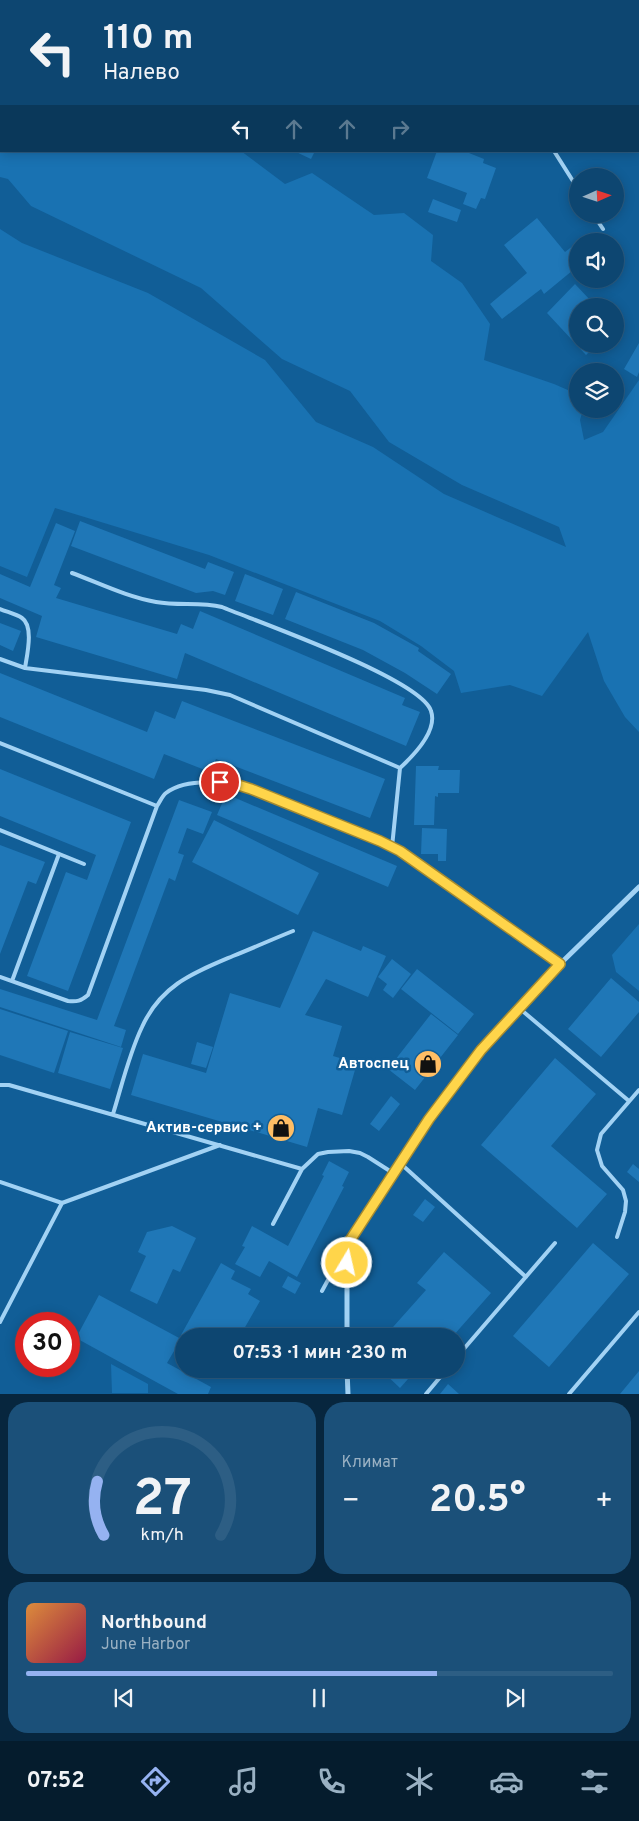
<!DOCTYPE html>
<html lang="ru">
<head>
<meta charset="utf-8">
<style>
  body { margin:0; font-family:Overpass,sans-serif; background:#1b5079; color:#f1f3f6; height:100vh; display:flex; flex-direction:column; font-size:19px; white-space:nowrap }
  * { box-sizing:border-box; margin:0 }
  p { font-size:16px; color:#9ab1c3 }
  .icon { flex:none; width:28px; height:28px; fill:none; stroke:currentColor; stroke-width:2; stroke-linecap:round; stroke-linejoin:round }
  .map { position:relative; height:1394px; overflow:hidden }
  .sheet { display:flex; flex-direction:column; gap:8px; padding:8px; background:#07263e; flex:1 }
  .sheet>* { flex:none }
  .banner { position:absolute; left:0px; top:0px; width:640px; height:152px; box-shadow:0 2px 12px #0003,0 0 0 1px #2d5e84; background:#0d4671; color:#f1f3f6; overflow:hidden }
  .needle { width:32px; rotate:87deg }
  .fabs { position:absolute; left:569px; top:168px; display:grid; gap:10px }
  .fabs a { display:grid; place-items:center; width:55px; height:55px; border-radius:50%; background:#0d4671; box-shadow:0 2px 12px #0003,0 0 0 1px #2d5e84; font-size:25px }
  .speed { position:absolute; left:15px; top:1312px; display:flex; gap:10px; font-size:25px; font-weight:700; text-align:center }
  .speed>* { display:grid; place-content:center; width:65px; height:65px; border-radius:50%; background:#0d4671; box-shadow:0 2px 12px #0003,0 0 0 1px #2d5e84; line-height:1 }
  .speed .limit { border:8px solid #d22; background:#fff; color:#111 }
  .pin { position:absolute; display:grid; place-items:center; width:42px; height:42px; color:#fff; margin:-21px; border:2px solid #fff; border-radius:50%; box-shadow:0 1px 5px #0007 }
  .me { position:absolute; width:55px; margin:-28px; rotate:9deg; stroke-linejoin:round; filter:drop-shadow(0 0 4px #0008) }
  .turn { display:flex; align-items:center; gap:18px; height:105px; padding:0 20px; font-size:22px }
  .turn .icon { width:65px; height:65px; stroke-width:2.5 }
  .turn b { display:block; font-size:35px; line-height:42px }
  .lanes { display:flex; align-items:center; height:48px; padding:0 20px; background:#0003; justify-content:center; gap:25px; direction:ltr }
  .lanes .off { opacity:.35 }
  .big { font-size:38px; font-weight:700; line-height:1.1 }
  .sheet .tile { flex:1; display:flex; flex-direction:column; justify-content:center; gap:8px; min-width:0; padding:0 18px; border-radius:20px; background:#1b5079 }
  .sheet .dial { align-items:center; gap:0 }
  .dial svg { height:130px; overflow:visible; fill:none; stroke:#2d5e84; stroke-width:7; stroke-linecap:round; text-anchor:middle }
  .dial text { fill:#f1f3f6; stroke:none }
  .song { display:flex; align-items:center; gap:15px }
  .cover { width:60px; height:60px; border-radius:8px; background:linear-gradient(135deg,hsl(30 70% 55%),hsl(340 70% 35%)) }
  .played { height:5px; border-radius:2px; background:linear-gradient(90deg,#95b2f1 70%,#2d5e84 70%) }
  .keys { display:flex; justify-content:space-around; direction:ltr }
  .heat { display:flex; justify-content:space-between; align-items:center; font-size:28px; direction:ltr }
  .sheet .tiles { flex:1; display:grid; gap:8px; grid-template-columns:1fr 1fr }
  .tile:last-child { grid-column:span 2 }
  .trip { position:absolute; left:175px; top:1328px; width:290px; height:50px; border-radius:25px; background:#0d4671; box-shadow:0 2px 12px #0003,0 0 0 1px #2d5e84; font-weight:700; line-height:50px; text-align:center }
  .tabs { display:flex; height:80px; justify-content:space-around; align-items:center; background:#051c2d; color:#9ab1c3 }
  .tabs .icon { width:35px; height:35px }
  .tabs .selected { color:#95b2f1 }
  .tabs b { font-size:22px; color:#f1f3f6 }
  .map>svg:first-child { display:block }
  .green { fill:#1972b2 }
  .building { fill:#1f77b7 }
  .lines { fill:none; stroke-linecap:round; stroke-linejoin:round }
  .lane { stroke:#a2d2f4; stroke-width:4 }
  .street { stroke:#a2d2f4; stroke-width:5 }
  .route-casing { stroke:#a68a30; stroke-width:12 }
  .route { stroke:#ffd54a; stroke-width:9 }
  .labels { text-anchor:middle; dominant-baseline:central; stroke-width:5; stroke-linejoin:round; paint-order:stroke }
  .poi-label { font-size:15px; font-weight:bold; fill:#fff; stroke:#115e97; text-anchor:end }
</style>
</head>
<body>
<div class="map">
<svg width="639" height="1394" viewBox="0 0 639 1394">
  <rect width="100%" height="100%" fill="#115e97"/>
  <path class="green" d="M192 0H430L428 1Z
    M0 36 1 151H241L285 184 312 173 374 215 404 213 433 235 431 261 462 283 490 324 484 360 554 384 577 394 578 409H583L580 420 584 440 603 432 639 380V732L625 717 604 681 588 632 542 696 510 685 461 693 454 671 421 646 380 621 209 555 55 508 27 577 0 566V229L22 243 148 293 265 360 316 422 373 447 444 494 566 547 559 527 462 485 389 442 350 391 282 359 201 288 31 206 8 179 0 177Z
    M639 924V991L616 972 612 955Z
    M111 1364 148 1384V1393H112Z"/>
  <path class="building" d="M294 151H315L311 159Z
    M437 151H464L484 159 483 163 496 168 485 199 481 198 476 209 463 204 467 193 427 178Z
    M433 199 461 210 457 222 428 212Z
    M537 218 565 252 578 242V266L544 294 541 289 502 319 490 304 527 273 504 245Z
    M575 284 591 301 588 304 591 306H578V344H597L586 355 547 313Z
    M639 343V372L637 377 624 369Z
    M80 521 205 569 208 562 234 572 225 595 213 591 196 593 71 546Z
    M56 523 75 531 54 585 61 588 56 598 177 634 181 624 193 629 200 611 405 698 402 705 420 712 406 746 185 653 177 679 36 637 42 616 0 598V574L30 587Z
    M245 574 283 589 273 615 235 601Z
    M296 592 374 623 419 648 418 651 451 674 437 694 405 673 363 650 285 619Z
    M0 623 21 631 13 651 0 645Z
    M0 673 147 732 155 711 175 719 182 701 385 779 370 818 216 759 210 772 164 754 154 779 0 717Z
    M416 766H439L438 770H460L459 793H438V797L435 796 434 825H414Z
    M0 769 131 822 68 991 27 976 66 872 87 880 96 855 0 816Z
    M226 794 397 866 388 887 217 815Z
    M179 800 212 812 203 834 187 828 178 853 184 855 175 881 169 878 114 1026 126 1030 121 1047 0 1007V989L97 1020Z
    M214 820 319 873 298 915 192 862Z
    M422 828 447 829 446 861H438V854H421Z
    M0 845 45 862 36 884 28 881 0 954Z
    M313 931 361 951 363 946 386 956 368 997 326 979 305 1015 342 1026 333 1056 357 1063 342 1115 318 1108 307 1147 131 1095 143 1054 206 1073 230 993 280 1008Z
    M392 959 411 974 393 998 383 990 387 984 378 977Z
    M417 969 474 1014 458 1034 401 989Z
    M611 978 639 1002V1012L601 1057 568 1029Z
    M0 1009 68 1031 54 1073 0 1055Z
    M431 1014 458 1035 415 1090 388 1069Z
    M70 1032 123 1048 110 1089 58 1073Z
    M197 1042 213 1047 206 1068 191 1064Z
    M555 1058 596 1094 551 1146 607 1194 577 1228 481 1145Z
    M391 1096 400 1104 379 1131 370 1124Z
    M329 1161 349 1172 342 1186 344 1187 297 1277 269 1261 260 1277 235 1264 245 1247 242 1246 252 1226 288 1246 324 1176 322 1175Z
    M633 1164 639 1169V1182L627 1172Z
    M425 1199 435 1207 423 1222 413 1215Z
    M172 1226 196 1238 180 1272 173 1269 157 1304 130 1291 146 1256 138 1252 147 1232Z
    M593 1243 629 1274 549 1367 513 1336Z
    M444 1252 491 1293 453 1336H385L426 1290 417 1283Z
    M221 1263 235 1271 231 1279 251 1289 248 1294 260 1301 240 1336H183L181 1335Z
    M288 1276 301 1283 295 1294 282 1287Z
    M99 1295 181 1339 167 1363 211 1387 208 1394H178L76 1338Z
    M386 1369H424L420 1373 416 1370 400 1388 383 1372Z
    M639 1371V1394H620Z
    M448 1384 459 1394H440Z"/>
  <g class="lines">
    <path class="lane" d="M554 151 578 189
      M593 214 603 229
      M72 573C99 583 127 597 156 602 178 606 200 602 222 607 258 622 421 679 431 711 438 731 413 756 400 768
      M0 609C7 612 16 614 22 618 34 626 27 655 25 668
      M0 659 25 668 206 690 230 695 400 768 392 847
      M0 743 157 806C160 802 162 796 166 793 188 777 227 782 251 789L380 841 400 851 560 964
      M0 830 84 864
      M0 977 68 1001C77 1002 81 1001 88 995L157 806
      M12 981 59 854
      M519 1008 629 1101
      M0 1085H9L302 1169
      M113 1114C122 1085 129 1054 142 1027 161 985 193 973 233 956 253 948 273 939 293 931
      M400 1163 526 1277
      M0 1182 62 1203 220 1145
      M273 1224 302 1169 318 1154 328 1152 349 1151 360 1153 368 1157 393 1173
      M617 1237 625 1212 626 1201 623 1190 602 1166 597 1150 601 1134 639 1090
      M322 1291 347 1245
      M0 1322 62 1203
      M456 1358 555 1243
      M426 1394 447 1369
      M569 1394 639 1312"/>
    <path class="street" d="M173 0 175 1
      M347 1336V1245L393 1173 429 1119 481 1050 560 964 639 887
      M347 1369 348 1394"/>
  </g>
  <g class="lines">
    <defs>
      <path id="route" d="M220 782 235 784 251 789 380 841 400 851 560 964 481 1050 429 1119 347 1245V1263"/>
    </defs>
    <use href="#route" class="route-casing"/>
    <use href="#route" class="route"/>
  </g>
  <defs>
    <symbol id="shop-disc" viewBox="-11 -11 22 22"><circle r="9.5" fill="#ffbe65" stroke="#115e97"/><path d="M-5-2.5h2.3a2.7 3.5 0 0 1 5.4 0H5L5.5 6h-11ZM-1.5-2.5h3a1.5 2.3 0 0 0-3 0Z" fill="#111"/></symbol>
  </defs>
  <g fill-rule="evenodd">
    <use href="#shop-disc" x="412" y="1048" width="32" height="32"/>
    <use href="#shop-disc" x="265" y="1112" width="32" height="32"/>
  </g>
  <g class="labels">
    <g class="poi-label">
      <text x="409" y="1064">Автоспец</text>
      <text x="262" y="1128">Актив-сервис +</text>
    </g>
  </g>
</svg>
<div class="fabs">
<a><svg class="needle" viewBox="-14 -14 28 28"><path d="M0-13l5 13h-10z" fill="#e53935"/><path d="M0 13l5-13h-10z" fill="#9ab1c3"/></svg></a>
<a><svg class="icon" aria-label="sound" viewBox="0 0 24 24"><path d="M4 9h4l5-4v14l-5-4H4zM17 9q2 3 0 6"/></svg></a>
<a><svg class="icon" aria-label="search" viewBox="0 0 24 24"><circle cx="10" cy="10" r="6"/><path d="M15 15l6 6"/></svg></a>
<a><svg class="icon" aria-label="layers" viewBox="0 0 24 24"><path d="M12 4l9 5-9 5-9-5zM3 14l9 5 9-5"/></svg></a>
</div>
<div class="speed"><div class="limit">30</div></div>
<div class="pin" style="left:220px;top:782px;background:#d93025"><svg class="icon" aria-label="arrive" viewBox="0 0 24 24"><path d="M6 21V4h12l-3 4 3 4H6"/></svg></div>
<svg class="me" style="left:347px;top:1263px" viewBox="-20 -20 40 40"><circle r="17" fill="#ffd54a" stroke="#fff" stroke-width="3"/><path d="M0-11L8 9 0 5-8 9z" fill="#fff"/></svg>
<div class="trip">07:53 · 1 мин · 230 m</div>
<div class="banner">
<div class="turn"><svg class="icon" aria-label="left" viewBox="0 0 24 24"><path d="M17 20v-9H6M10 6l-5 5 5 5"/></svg><div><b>110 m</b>Налево</div></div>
<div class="lanes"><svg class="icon" aria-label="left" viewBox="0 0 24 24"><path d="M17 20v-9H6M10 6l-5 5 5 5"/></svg><svg class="icon off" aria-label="ahead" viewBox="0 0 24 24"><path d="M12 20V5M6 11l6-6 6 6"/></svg><svg class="icon off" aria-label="ahead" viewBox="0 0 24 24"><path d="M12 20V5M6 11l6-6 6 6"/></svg><svg class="icon off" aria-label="right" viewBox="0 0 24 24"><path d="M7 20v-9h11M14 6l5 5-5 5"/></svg></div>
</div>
</div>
<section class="sheet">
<div class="tiles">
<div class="tile dial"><svg viewBox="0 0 100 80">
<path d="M14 69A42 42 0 1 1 86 69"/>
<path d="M14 69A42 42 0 0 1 10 36" stroke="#95b2f1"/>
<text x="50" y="56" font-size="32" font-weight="700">27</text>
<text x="50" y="72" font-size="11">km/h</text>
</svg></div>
<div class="tile"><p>Климат</p>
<div class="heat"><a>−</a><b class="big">20.5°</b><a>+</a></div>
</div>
<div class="tile">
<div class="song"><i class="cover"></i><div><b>Northbound</b><p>June Harbor</p></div></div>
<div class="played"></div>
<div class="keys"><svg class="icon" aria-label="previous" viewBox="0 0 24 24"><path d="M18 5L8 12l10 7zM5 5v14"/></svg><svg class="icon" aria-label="pause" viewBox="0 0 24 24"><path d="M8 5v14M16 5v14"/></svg><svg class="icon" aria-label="next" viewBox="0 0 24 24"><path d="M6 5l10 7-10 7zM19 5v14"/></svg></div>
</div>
</div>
</section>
<nav class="tabs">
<b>07:52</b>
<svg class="icon selected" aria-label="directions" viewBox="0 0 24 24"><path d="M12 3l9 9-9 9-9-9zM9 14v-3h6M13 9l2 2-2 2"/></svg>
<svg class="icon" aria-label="music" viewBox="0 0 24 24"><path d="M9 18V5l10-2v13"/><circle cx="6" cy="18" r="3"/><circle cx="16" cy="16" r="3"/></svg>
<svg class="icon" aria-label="phone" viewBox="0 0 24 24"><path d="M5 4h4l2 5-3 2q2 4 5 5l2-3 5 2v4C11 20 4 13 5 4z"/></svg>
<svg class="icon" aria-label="climate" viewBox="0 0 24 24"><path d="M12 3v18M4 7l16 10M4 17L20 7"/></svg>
<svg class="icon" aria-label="car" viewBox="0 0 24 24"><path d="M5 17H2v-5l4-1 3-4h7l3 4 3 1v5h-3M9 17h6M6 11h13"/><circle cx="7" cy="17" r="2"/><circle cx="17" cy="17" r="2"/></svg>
<svg class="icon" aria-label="filters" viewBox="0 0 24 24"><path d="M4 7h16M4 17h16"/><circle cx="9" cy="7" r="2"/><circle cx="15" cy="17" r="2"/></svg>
</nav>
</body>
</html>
